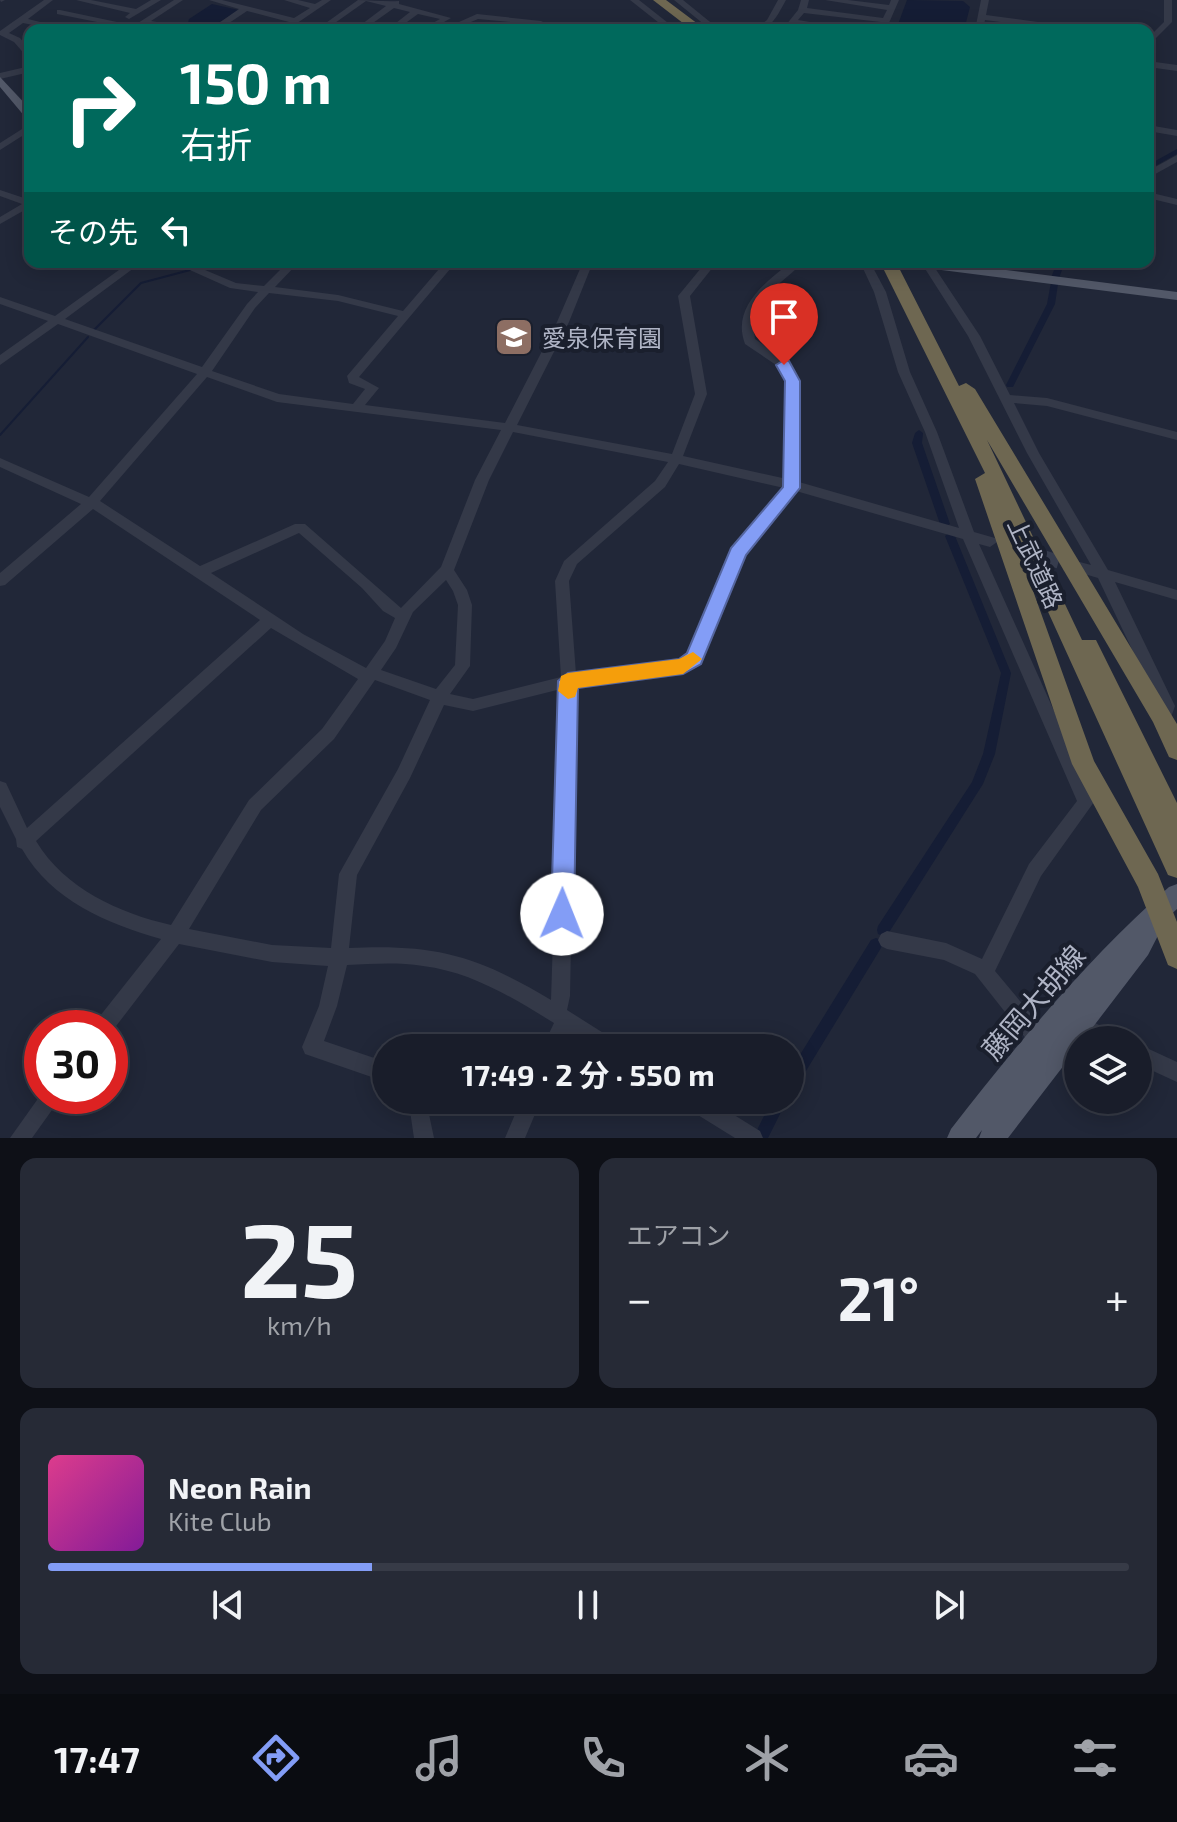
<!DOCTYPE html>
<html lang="ja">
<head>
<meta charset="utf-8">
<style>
  body { margin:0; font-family:"Exo 2","Noto Sans JP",sans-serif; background:#262a36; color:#f1f3f6; height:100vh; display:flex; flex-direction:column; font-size:30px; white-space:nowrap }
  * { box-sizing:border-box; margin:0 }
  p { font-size:26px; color:#9fa2a8 }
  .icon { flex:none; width:44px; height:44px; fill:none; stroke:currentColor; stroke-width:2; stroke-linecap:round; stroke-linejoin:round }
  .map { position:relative; height:1138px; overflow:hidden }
  .drawer { display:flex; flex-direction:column; gap:20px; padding:20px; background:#0e1017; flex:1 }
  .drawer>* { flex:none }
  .banner { position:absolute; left:24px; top:24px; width:1130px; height:244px; border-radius:16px; box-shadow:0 4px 20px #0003,0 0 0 2px #373b47; background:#00695c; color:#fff; overflow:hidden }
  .fabs { position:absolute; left:1064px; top:1026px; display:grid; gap:16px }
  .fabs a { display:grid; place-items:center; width:88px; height:88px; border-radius:50%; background:#191d2a; box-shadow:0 4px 20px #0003,0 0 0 2px #373b47; font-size:40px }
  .speed { position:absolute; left:24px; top:1010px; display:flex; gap:16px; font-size:40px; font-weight:700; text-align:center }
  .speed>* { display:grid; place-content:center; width:104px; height:104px; border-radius:50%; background:#191d2a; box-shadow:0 4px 20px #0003,0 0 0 2px #373b47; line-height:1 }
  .speed .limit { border:12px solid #d22; background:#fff; color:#111 }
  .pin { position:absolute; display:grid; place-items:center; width:68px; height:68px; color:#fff; margin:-82px -34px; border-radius:50% 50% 50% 0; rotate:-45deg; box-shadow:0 0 8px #0007 }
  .pin .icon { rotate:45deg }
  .me { position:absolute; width:88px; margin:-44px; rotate:1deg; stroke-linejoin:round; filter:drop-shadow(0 0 6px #0008) }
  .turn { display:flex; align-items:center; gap:28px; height:168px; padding:0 24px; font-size:36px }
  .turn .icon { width:104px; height:104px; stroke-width:2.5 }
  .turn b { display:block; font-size:56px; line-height:68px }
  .then { display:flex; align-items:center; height:76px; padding:0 24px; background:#0003; gap:16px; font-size:30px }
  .big { font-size:60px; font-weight:700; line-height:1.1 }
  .drawer .tile { flex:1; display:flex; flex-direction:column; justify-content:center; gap:12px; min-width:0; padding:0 28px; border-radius:16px; background:#262a36 }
  .drawer .dial { align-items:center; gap:0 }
  .dial b { font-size:104px; line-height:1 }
  .song { display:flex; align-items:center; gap:24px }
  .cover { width:96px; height:96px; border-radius:12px; background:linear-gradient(135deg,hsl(330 70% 55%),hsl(290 70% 35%)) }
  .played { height:8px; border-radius:4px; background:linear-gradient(90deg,#839df6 30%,#373b47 30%) }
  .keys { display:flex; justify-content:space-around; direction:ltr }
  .heat { display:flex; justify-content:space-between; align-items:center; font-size:44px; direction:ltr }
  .drawer .tiles { flex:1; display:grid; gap:20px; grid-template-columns:1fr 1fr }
  .tile:last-child { grid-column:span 2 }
  .trip { position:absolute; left:372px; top:1034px; width:432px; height:80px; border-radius:40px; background:#191d2a; box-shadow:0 4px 20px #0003,0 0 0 2px #373b47; font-weight:700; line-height:80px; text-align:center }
  .menu { display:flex; height:128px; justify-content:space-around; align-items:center; background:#0a0c11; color:#9fa2a8 }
  .menu .icon { width:56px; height:56px }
  .menu .on { color:#839df6 }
  .menu b { font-size:36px; color:#f1f3f6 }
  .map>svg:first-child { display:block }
  .water { fill:#151d35 }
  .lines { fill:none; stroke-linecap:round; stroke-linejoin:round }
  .stream { stroke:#151d35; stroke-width:2 }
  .canal { fill:#151d35; fill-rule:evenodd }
  .minor-tunnel { stroke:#363c4d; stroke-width:14; stroke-dasharray:14 7; stroke-linecap:butt }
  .minor { fill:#343948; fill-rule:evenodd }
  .major { fill:#525868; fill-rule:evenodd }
  .highway { fill:#6e6751; fill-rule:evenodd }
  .route { fill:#839df6; stroke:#5566a0; stroke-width:2 }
  .slow { fill:#f59e0b }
  .labels { text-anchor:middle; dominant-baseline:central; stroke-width:8; stroke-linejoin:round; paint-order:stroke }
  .poi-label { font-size:24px; fill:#afb4c5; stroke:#1a1f2d; text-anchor:start }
  .street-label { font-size:24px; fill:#afb4c5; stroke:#1a1f2d }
  .near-street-label { font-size:28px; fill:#afb4c5; stroke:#1a1f2d }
</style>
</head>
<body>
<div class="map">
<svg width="1177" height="1138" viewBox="0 0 1177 1138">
  <rect width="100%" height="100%" fill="#212738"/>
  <path class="water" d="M907 0 963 1 970 7 964 30H902L897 27Z
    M212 4 239 10 207 30 187 27 189 19Z"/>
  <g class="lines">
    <path class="stream" d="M205 268 220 262
      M94 330 141 283 190 270
      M0 435 88 337"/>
    <path class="canal" d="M1177 149V154L1148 170V165Z
      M1057 262H1065L1059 278 1055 280 1051 278Z
      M1051 282H1054L1058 284 1055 304 1014 385 1013 387H1007L1006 385 1047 304Z
      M919 430 923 433 922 443 950 524 945 527 940 524 912 443 915 433Z
      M950 532 955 536 1011 673 995 754 983 784 888 934 883 936 878 934 877 930 878 926 972 782 983 754 1001 673 945 536Z
      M876 938 881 940 882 944 881 948 795 1089 790 1091V1071L871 940Z
      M772 1100H787L768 1138H756L755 1134Z"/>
    <path class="minor-tunnel" d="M1025 552 1074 566"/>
    <path class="minor" d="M0 0H5L1 2Z
      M44 0H53L28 19 72 30H57L23 23 9 33 20 38 30 50V58L27 57 14 42 0 35V31Z
      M76 0H91L136 9 151 0H161L129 19 125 17 130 13Z
      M174 0H183L151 21 163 23 164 30H156V27L145 25 137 30H127Z
      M209 0H222L294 18 310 8 284 0H298L315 4 322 0H331L287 30H278L289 22 247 11 229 23 255 30 224 27 219 30H209L239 9Z
      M358 0C372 0 386 2 399 1V4L451 18 430 30H420L440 19 418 14 396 30H387L410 12 394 8 363 30H354L386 6 366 1 325 30H316Z
      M630 0H639L677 30H668Z
      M674 0H683L720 30H711Z
      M778 0H786C778 14 772 30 754 30L767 20Z
      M801 0H809L807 8 883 18 887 10 825 0H848L889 5 891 0H899L889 23 804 13 798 20 857 30H835L795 25 790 30H782L798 10Z
      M981 0H989L986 15 1082 28 1086 30H1063L985 20 983 30H975Z
      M1164 0H1172V22L1148 46V38L1164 22Z
      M60 10 117 22 121 24 117 26 57 14V10Z
      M477 14 541 21 545 23 541 25 478 19 452 30H441Z
      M1148 61 1177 65V71L1148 67Z
      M30 66V72L0 79V73Z
      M30 124V131L0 150V143Z
      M1148 125 1177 130V136L1148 131Z
      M1177 155V162L1148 178V171Z
      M0 190 30 200V207L0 224V217L22 204 0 196Z
      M1148 192 1177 199V205L1148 198Z
      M130 262H142L65 319 202 367 247 304 258 292 230 288 172 262H186L236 283 264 286 288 262H299L275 287 338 295 403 311 445 262H456L359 377 379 388 365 405 505 423 557 322 583 262H593L569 322 517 425 672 454 695 394 678 296 706 262H717L690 296 707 394 683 456 787 479V381L779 367 745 344C731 307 766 282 791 262H803C779 288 748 297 755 339L788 362 799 381V482L959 528 925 432 898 372 874 292 860 262H870L886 292 910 372 937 432 974 532 995 538 997 542 990 547 979 544 1072 751 1075 755 1089 759 1091 764 1089 769 1082 771 1094 802 1041 876 995 971 1045 1031 1048 1038 1045 1045 1038 1048 1031 1045 975 974 944 960 887 949 881 946 878 940 881 934 887 931 946 943 982 959 1029 864 1077 801 963 539 796 491 744 554 699 662 683 672 576 686 570 996 567 1010 616 1041 619 1048H592L569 1033 562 1048H542L554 1023C513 998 472 972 423 966 397 962 372 964 347 965L337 1006 324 1041 386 1062V1082L305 1054 302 1047 319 1006 328 966 272 962 179 944 110 1034V1028H94L96 1021 161 939C106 923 52 901 22 849L17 847 16 839 0 807V781L6 783 27 828 260 620 93 509 5 585 0 586V573L81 504 0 467V458L89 497 197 374 58 324 0 365V355L48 321 0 304V297L55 316ZM269 293 338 301 398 316 347 376 349 383 365 389 353 404 279 394 212 371 255 308ZM207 377 277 402 501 430 475 480 441 567 401 608 305 524H295L200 566 100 501ZM513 432 668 462 655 481 564 561 555 581 561 677 473 699 450 694 470 666 472 605 467 590 454 570 489 480ZM679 464 784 488 733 548 688 654 679 660 576 674 569 581 577 564 665 487ZM299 533 362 588 383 611 395 618 385 641 366 668 303 634 211 573ZM446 580 453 591 458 605 455 665 436 689 381 670 396 648 413 612ZM271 628 358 679 322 729 249 800 171 925C119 913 65 889 36 841ZM375 680 430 700 398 769 339 874 331 948 272 945 189 929 261 810 334 739ZM561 689 551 1000C476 955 435 944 349 948L357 875 410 778 444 705 473 711Z
      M923 262H931L980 336 1010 395 1047 398 1177 432V440L1047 406 1014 403 1039 453 1108 570 1177 590V600L1115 582 1175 706 1169 723 1163 724 1157 723 1155 718 1159 706 1098 578 1071 570 1069 566 1076 561 1091 565 1027 453 968 336 922 264Z
      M1079 1015 1115 1033 1118 1040C1100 1040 1077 1043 1070 1024L1072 1017Z
      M1138 1044 1177 1062V1082L1138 1064Z
      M42 1093V1096H62L32 1138H10Z
      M404 1100H426L434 1138H414L410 1111Z
      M521 1100H541L525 1138H505Z
      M682 1100H710L760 1131 763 1138H735L685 1107Z"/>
    <path class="major" d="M0 77 30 109V120L26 118 0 87Z
      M903 262H943L1177 292V300L910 266Z
      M1177 884V909L1167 918 1148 955 1083 1040H1078V1047L1008 1138H979L982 1130 976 1138H947L951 1129C1018 1043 1087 959 1169 887Z"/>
    <path class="highway" d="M653 0H666L706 30H692Z
      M880 262H896L959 386 966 383 975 389 1177 724V760L1169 757 1153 722 987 440 1082 640H1096L1177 803V878L1168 875 1013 535 1094 761 1158 874 1177 922V969L1168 965 1138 887 1072 764 975 479 985 473Z
      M918 262H934L935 264 927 269Z"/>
  </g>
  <path class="route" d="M784 360 789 361 800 381V488L746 555 701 664 683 674 578 688 574 914 570 922 562 925 554 922 551 914 558 681 568 673 679 659 687 653 731 548 783 487 785 381 776 365Z"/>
  <path class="slow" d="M693 652 702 659 683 674 578 688 575 697 568 699 558 691 561 676 568 673 679 659Z"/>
  <defs>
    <symbol id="school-square" viewBox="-11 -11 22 22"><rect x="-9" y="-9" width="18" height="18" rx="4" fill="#8d6e63" stroke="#1a1f2d"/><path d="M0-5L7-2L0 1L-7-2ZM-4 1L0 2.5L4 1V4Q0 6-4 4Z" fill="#fff"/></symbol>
  </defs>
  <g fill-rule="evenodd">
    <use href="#school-square" x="492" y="315" width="44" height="44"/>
  </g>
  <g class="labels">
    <g class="poi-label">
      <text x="542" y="337">愛泉保育園</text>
    </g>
    <g class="street-label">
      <text transform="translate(1036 563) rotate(65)">上武道路</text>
    </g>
    <g class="near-street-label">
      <text transform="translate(1033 1002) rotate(-49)">藤岡大胡線</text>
    </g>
  </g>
</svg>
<div class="fabs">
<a><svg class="icon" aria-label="layers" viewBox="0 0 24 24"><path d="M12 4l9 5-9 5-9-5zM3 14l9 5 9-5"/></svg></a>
</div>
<div class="speed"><div class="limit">30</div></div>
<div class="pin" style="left:784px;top:365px;background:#d93025"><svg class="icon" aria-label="arrive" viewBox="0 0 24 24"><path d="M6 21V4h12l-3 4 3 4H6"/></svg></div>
<svg class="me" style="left:562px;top:914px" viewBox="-20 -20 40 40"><circle r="19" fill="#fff"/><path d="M0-13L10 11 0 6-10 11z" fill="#839df6"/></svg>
<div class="trip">17:49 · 2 分 · 550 m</div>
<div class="banner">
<div class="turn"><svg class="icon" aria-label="right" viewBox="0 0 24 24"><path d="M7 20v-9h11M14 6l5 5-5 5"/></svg><div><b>150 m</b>右折</div></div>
<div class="then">その先<svg class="icon" aria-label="left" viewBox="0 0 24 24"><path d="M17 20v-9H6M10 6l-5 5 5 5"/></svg></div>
</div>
</div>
<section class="drawer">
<div class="tiles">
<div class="tile dial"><b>25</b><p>km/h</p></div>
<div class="tile"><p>エアコン</p>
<div class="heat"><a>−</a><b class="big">21°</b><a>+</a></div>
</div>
<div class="tile">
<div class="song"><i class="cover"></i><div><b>Neon Rain</b><p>Kite Club</p></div></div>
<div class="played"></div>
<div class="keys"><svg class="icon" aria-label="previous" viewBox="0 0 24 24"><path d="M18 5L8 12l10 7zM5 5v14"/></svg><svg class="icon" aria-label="pause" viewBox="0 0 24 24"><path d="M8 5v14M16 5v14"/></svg><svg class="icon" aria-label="next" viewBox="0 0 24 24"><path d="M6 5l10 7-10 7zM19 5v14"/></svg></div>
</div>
</div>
</section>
<nav class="menu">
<b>17:47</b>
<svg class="icon on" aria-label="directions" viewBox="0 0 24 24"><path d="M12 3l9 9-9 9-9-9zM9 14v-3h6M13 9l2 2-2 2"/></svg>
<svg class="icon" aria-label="music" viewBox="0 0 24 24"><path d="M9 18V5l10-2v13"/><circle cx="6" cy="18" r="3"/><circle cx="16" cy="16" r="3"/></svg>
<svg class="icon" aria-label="phone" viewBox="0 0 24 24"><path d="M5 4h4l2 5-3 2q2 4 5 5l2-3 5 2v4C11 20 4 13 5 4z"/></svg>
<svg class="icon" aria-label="climate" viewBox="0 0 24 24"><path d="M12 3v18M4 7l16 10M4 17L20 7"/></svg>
<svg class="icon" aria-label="car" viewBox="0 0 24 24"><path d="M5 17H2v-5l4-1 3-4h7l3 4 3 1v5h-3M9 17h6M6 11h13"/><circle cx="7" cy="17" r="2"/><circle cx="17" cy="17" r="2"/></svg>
<svg class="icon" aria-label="filters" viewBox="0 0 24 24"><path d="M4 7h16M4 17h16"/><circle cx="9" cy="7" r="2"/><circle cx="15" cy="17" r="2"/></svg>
</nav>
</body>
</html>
